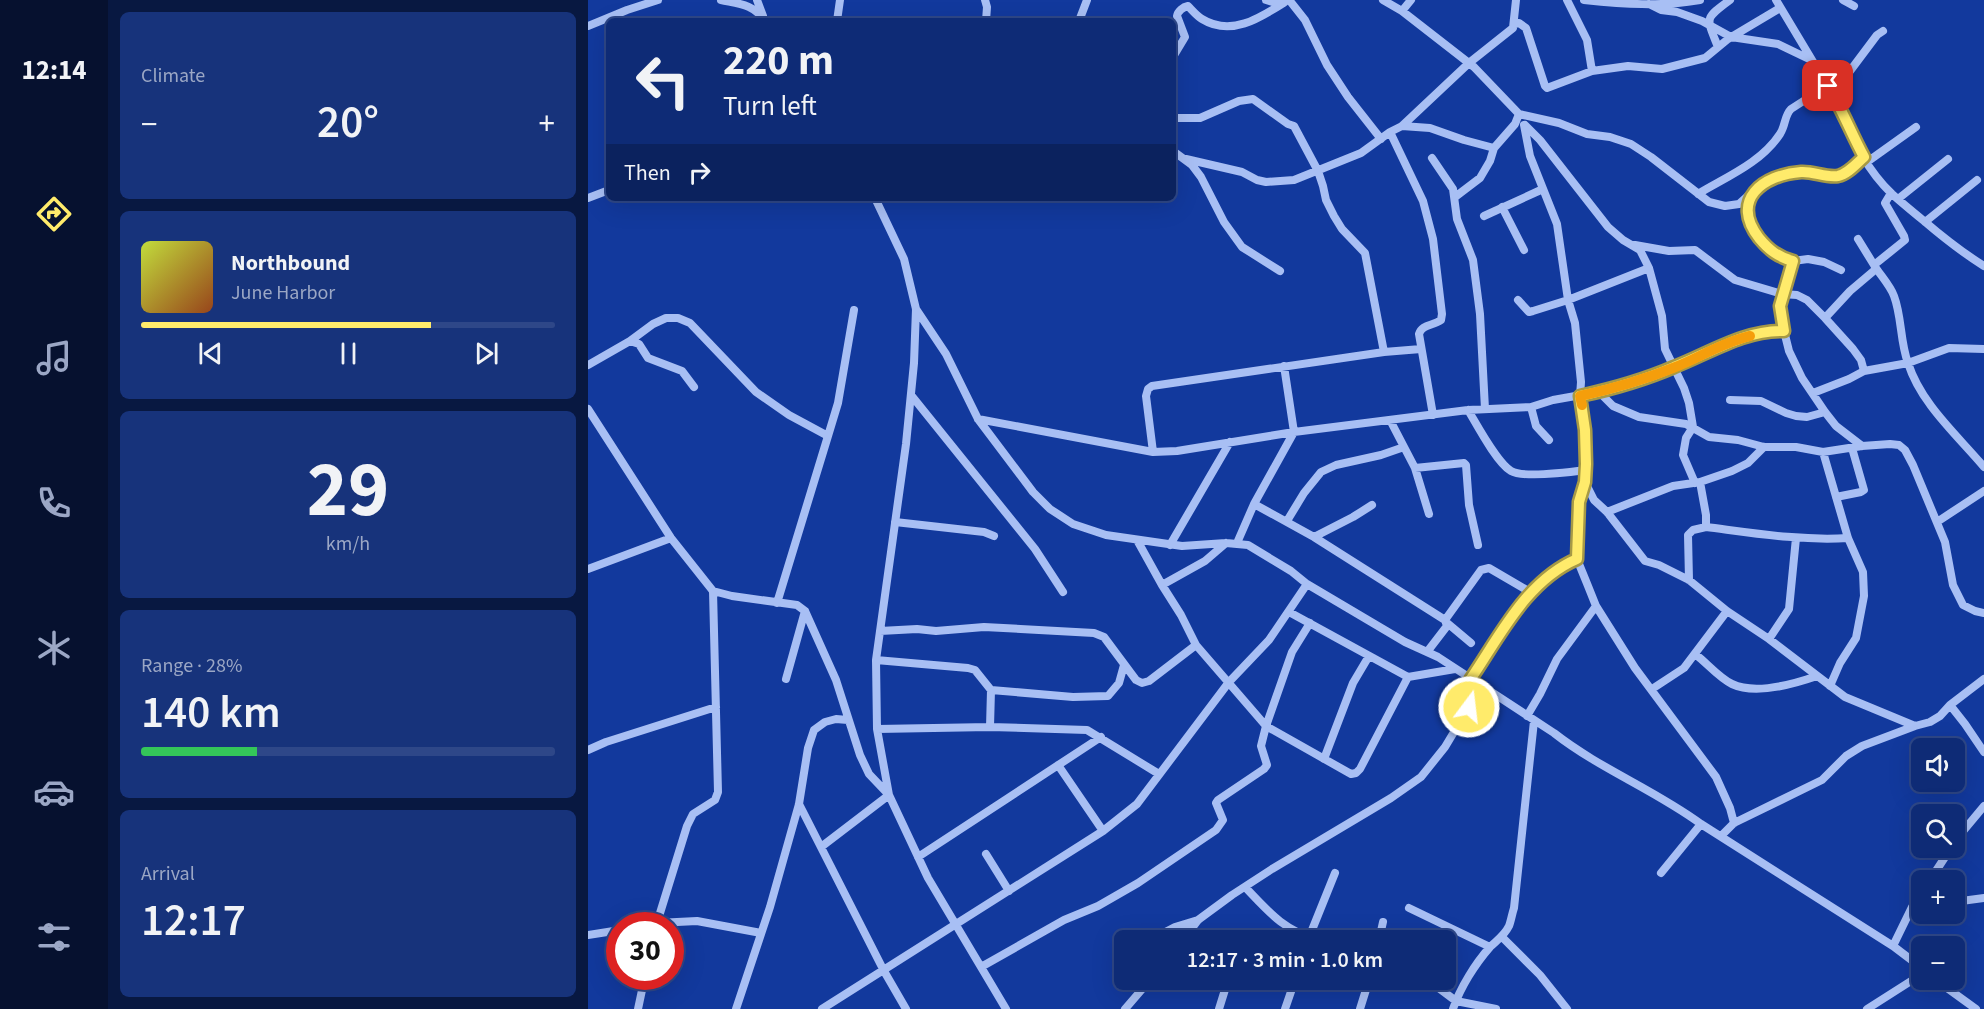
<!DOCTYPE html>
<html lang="en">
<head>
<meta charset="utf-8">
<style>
  body { margin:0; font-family:"Source Sans 3",sans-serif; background:#17337b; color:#f1f3f6; height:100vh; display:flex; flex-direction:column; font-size:22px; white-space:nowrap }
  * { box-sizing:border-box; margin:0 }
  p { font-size:20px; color:#9ba7c5 }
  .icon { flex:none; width:33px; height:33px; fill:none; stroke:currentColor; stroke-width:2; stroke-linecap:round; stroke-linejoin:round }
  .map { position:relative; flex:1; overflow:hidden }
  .details { display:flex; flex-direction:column; gap:12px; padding:12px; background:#081841; width:480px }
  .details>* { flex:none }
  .banner { position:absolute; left:18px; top:18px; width:570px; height:183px; border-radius:9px; box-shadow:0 6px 24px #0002,0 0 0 2px #2e4788; background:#0e2b76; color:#f1f3f6; overflow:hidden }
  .controls { position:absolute; left:1323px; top:738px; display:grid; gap:12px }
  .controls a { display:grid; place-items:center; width:54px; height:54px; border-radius:9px; background:#0e2b76; box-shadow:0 6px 24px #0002,0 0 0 2px #2e4788; font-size:30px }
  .speed { position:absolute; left:18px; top:912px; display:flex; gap:12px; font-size:30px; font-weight:700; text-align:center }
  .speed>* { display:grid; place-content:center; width:78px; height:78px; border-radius:50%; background:#0e2b76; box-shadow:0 6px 24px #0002,0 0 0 2px #2e4788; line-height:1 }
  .speed .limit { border:9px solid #d22; background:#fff; color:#111 }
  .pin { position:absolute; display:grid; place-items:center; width:51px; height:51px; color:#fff; margin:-26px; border-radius:12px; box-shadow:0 3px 9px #0006 }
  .me { position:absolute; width:66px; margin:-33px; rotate:15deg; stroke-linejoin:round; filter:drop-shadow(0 0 4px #0008) }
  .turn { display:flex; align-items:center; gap:21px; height:126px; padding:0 18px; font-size:27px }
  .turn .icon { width:78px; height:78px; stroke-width:2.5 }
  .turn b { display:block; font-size:42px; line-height:51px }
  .then { display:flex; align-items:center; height:57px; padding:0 18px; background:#0003; gap:12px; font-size:22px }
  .big { font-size:45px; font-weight:600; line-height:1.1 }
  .details .card { flex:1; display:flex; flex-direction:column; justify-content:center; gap:9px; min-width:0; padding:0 21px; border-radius:9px; background:#17337b }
  .details .dial { align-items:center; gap:0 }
  .dial b { font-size:78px; line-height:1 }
  .song { display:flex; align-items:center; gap:18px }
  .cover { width:72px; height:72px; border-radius:9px; background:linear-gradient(135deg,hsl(70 70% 55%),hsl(20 70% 35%)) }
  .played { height:6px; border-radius:3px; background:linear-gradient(90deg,#ffeb6b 70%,#2e4788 70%) }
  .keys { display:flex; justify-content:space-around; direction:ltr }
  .heat { display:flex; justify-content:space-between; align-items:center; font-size:33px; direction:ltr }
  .charge { height:9px; border-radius:4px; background:linear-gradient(90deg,#34c759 28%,#2e4788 0) }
  .trip { position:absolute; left:526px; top:930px; width:342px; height:60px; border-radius:9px; background:#0e2b76; box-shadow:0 6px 24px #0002,0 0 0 2px #2e4788; font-weight:600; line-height:60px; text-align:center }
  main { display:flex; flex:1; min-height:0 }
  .dock { display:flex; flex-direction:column; width:108px; justify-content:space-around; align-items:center; background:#06112f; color:#9ba7c5 }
  .dock .icon { width:42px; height:42px }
  .dock .selected { color:#ffeb6b }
  .dock b { font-size:27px; color:#f1f3f6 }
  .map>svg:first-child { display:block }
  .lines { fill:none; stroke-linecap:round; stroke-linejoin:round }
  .minor { stroke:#a8bff4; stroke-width:8 }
  .route-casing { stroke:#a69946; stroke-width:15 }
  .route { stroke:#ffeb6b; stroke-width:10 }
  .slow { stroke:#f59e0b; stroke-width:10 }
</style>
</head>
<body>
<main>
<nav class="dock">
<b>12:14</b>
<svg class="icon selected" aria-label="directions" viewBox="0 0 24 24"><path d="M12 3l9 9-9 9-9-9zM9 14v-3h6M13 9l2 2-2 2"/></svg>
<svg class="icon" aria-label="music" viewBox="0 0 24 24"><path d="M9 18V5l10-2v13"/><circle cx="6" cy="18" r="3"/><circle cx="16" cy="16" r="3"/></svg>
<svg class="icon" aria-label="phone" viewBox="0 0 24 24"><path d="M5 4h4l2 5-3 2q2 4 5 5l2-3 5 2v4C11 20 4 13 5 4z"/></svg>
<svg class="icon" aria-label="climate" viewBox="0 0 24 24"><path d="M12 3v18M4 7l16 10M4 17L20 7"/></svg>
<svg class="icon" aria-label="car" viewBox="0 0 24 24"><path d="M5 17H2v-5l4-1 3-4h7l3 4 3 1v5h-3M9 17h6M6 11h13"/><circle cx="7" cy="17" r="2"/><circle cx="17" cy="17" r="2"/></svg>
<svg class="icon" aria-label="filters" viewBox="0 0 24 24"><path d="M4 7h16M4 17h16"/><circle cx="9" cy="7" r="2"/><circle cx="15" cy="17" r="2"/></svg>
</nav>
<section class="details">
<div class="card"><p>Climate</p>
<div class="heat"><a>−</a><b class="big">20°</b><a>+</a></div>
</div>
<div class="card">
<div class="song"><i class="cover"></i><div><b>Northbound</b><p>June Harbor</p></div></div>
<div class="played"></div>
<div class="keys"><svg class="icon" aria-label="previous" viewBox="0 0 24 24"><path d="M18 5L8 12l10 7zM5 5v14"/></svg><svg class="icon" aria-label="pause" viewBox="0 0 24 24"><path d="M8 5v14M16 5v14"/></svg><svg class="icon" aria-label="next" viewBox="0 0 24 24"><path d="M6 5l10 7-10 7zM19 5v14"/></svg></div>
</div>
<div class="card dial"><b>29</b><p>km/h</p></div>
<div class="card"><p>Range · 28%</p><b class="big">140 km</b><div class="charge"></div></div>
<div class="card"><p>Arrival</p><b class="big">12:17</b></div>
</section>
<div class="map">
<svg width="1396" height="1009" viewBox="0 0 1396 1009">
  <rect width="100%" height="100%" fill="#12399d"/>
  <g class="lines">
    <path class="minor" d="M133 0C152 4 165 4 177 21
      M169 0 175 16
      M397 0 399 7 398 21
      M678 0 688 3 695 2
      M795 0 814 11 886 67 931 114 971 123 999 134 1022 137 1043 144 1063 157 1121 202 1137 206 1151 204 1173 184 1193 174 1215 172 1247 177 1256 174 1276 157
      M979 0 999 40 1004 71
      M996 0C1035 4 1073 7 1112 0
      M1188 0 1254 110C1263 140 1281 172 1304 194 1314 203 1325 212 1336 221 1357 239 1372 251 1396 266
      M1255 0 1266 6
      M702 1 717 20 739 65 760 97 793 139
      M1061 4 1073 10 1089 12 1114 21 1143 37 1190 44 1221 59
      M814 11 823 0
      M249 21 252 0
      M491 21 499 0
      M926 24 931 23 938 28 957 86 959 88 1004 71 1040 66 1074 69 1117 58 1140 39 1192 8
      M0 26 39 10 70 0
      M1130 47C1118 17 1116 19 1142 0
      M585 57 597 37 589 16C590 11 595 7 600 6 604 10 609 16 614 19 643 37 672 18 697 2
      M585 118H612L651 101 665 99 700 124 706 126 730 171 735 186 738 200 746 216 754 229 777 253 796 352
      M936 125 942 156 969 224 980 300 987 323 993 382 992 396 997 430 998 464 997 482 991 502 989 559 1000 586 1008 606 1047 668 1128 777 1142 808 1146 823
      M937 125 952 140 1020 227 1035 240 1052 250 1061 268 1074 316 1077 349 1096 388 1101 403 1105 427 1098 438 1095 455 1107 483
      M814 126 842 128 876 140 906 148
      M802 132 835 201 845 239 854 314 853 320C845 326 834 324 831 334L845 415
      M585 151 604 165 613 177 636 222 654 247 692 271
      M844 158 865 189 869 219 885 260 892 314 897 409
      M598 159 654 172 669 180 678 182 706 180 773 153 802 132 814 126 881 63 925 28 928 0
      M1279 162 1328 127
      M1303 193 1297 203 1316 236 1317 240 1286 265C1292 275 1302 285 1306 296 1314 317 1312 342 1320 363 1333 404 1369 435 1396 467
      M1110 194C1138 177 1173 163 1192 134 1198 125 1196 116 1203 109L1262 71 1289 35 1295 31
      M1162 196 1159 214 1168 233 1186 253 1205 261 1220 259 1236 262 1253 270
      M867 197 892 178 902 161 906 148 927 124 931 114
      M0 198 21 190
      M287 198 316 259 328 309 326 363 318 444 288 660 289 729 301 795 340 878 418 1009
      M1310 199 1360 159
      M914 207 936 250
      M896 216 955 189
      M1337 222 1389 180
      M1270 239 1286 265
      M1047 245 1081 251 1107 250 1147 280 1194 294 1209 295 1219 300 1237 318 1265 349 1273 360 1276 371
      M1205 261 1192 306 1196 331 1201 351 1214 378 1237 412 1248 426 1274 446
      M930 300 941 312 945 311 980 300 1061 268
      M328 309 358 354 390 419 445 492 462 509 485 524 518 535 594 546 638 543 660 545 703 571 719 584 817 642 850 657 966 733C1012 769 1067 790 1113 824L1305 946 1334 968
      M1237 318 1262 291 1288 269
      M42 341 51 344 60 358 94 371 106 387
      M0 365 42 341 65 324 78 318H90L102 323 168 392 201 415 240 436 189 603
      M1011 392 1025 406 1051 417 1098 424 1121 437 1150 440 1176 447H1208L1235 452 1274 446 1302 444 1311 445 1317 450 1325 465 1357 542 1365 585 1375 605 1387 611 1396 613
      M1225 393 1261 379 1276 371 1320 363 1361 348 1396 349
      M323 395 447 549 475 592
      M1142 400 1173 401 1198 413 1208 416 1219 417 1237 412
      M943 407 948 426 961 440
      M0 409 83 538 125 591 144 596 209 605 217 611 248 680 272 755 281 774 301 795 233 847
      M880 410C889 425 909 463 923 471 935 478 983 472 998 470
      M390 419 565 452 589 451 706 432 880 410 943 407 965 400 1021 390 1085 368 1148 339 1188 330 1196 331
      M802 420 827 468 841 514
      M240 436 250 403 266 310
      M565 452 558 396 560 389 564 386 796 352 833 349
      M1235 452 1260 538 1275 572 1276 596 1268 638 1252 663 1242 686
      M827 468 876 463 878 465 881 505 890 545
      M997 482 1006 500 1019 512 1057 561 1071 565 1101 580 1139 611 1181 639 1257 697 1327 726 1342 722 1352 716 1362 705 1396 679
      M1112 482 1118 515V527
      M1248 497 1273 492 1276 490 1264 448
      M666 504 726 537 857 620
      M1019 512 1085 486 1112 482 1144 471 1160 463 1176 447
      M699 521 716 493 733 472 748 465 793 455 816 447
      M307 522 396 532 406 536
      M1349 522 1396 491
      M726 537 765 517 784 505
      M549 540 574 585 593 615 608 645 678 726 763 774 768 773 772 769 820 677
      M649 543 666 504 706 432 696 366
      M582 545 642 442
      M0 569 83 538
      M1101 580 1100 535 1105 530 1118 527C1165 533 1213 541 1260 538
      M574 585 617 561 638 543
      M701 612 820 677 867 669
      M858 622 883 643
      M292 631 329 629 348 631 396 627 506 633 516 637 548 680 554 683 561 681 608 645
      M1181 639 1201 609 1208 538
      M839 652 859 626 857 620 893 570 901 568 942 592
      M1107 654C1119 663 1131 678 1144 684 1167 695 1206 684 1229 676
      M288 660 380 668 387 670 403 690 485 697 520 696 531 683 536 665
      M198 679 217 611
      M882 680C912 636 938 581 989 559
      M1064 689 1096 668 1139 611
      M1362 705 1377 724 1396 752
      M939 716 952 694 969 659 1008 606
      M402 727 403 690
      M289 729 402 727 499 730 571 774
      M0 750 18 742 128 707
      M736 759 765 683 781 656
      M470 765 515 831
      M211 804 296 971 318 1009
      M1133 836 1146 823 1234 780 1258 756 1274 746 1327 726
      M1366 842 1396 806
      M398 854 421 891
      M330 857 513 737
      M1073 873 1113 824
      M1342 880 1363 848
      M657 887C681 912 694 929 729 940
      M1366 902 1396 898
      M821 908 902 947
      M53 926 69 923 109 921 173 933
      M68 926 99 826 105 814 127 800 130 792 125 591
      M603 932 626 940
      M0 935 32 930
      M914 937 952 975 979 1009
      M562 940 587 927 610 920
      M595 940 610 920 644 895 684 869 803 798 833 777 857 747 893 687
      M720 940 747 873
      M791 940 795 922
      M1305 946 1324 907 1334 893
      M393 967 476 920 510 906 550 883 628 830 635 820 628 803 630 800 676 769 679 765 673 746 678 726 704 652 722 623
      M840 980 868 1001 908 1009
      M1348 980 1388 1009
      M50 1009 57 976
      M148 1009 182 907 211 804 220 748 226 730 237 722 248 719 260 720
      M234 1009 515 831 549 804 641 682 681 640 719 584
      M537 1009 562 980
      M631 1009 640 980
      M697 1009 707 980
      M772 1009 781 980
      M865 1009C872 988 887 964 902 947 909 940 916 936 921 926 923 921 924 914 926 908L946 721
      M1279 1009 1334 974"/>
  </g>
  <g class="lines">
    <defs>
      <path id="route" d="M881 707 893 687 882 680C912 636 938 581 989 559L991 502 997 482 998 464 997 430 992 396C1024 389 1056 380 1086 367 1122 353 1156 330 1196 331L1192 306 1205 261C1190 257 1181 250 1171 238 1142 200 1174 175 1213 172 1225 171 1238 178 1250 176 1260 174 1268 164 1276 157 1263 133 1254 109 1240 86"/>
    </defs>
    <use href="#route" class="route-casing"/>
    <use href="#route" class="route"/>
    <path class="slow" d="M994 405 992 396C1024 389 1055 380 1085 368 1111 358 1135 342 1162 336"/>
  </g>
</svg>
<div class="controls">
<a><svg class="icon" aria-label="sound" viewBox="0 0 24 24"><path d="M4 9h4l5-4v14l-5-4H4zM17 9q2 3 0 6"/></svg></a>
<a><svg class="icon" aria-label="search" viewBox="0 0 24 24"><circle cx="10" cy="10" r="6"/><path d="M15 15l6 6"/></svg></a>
<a>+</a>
<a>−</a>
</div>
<div class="speed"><div class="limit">30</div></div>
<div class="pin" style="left:1240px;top:86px;background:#d93025"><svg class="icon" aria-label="arrive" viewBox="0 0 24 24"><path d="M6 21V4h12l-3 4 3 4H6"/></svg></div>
<svg class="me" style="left:881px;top:707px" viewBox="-20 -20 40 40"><circle r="17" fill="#ffeb6b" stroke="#fff" stroke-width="3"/><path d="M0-11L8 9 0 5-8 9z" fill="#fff"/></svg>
<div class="trip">12:17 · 3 min · 1.0 km</div>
<div class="banner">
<div class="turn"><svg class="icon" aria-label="left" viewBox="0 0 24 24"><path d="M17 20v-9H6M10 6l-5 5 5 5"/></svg><div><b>220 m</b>Turn left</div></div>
<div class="then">Then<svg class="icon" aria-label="right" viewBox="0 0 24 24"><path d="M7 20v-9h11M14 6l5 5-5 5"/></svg></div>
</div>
</div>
</main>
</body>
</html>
